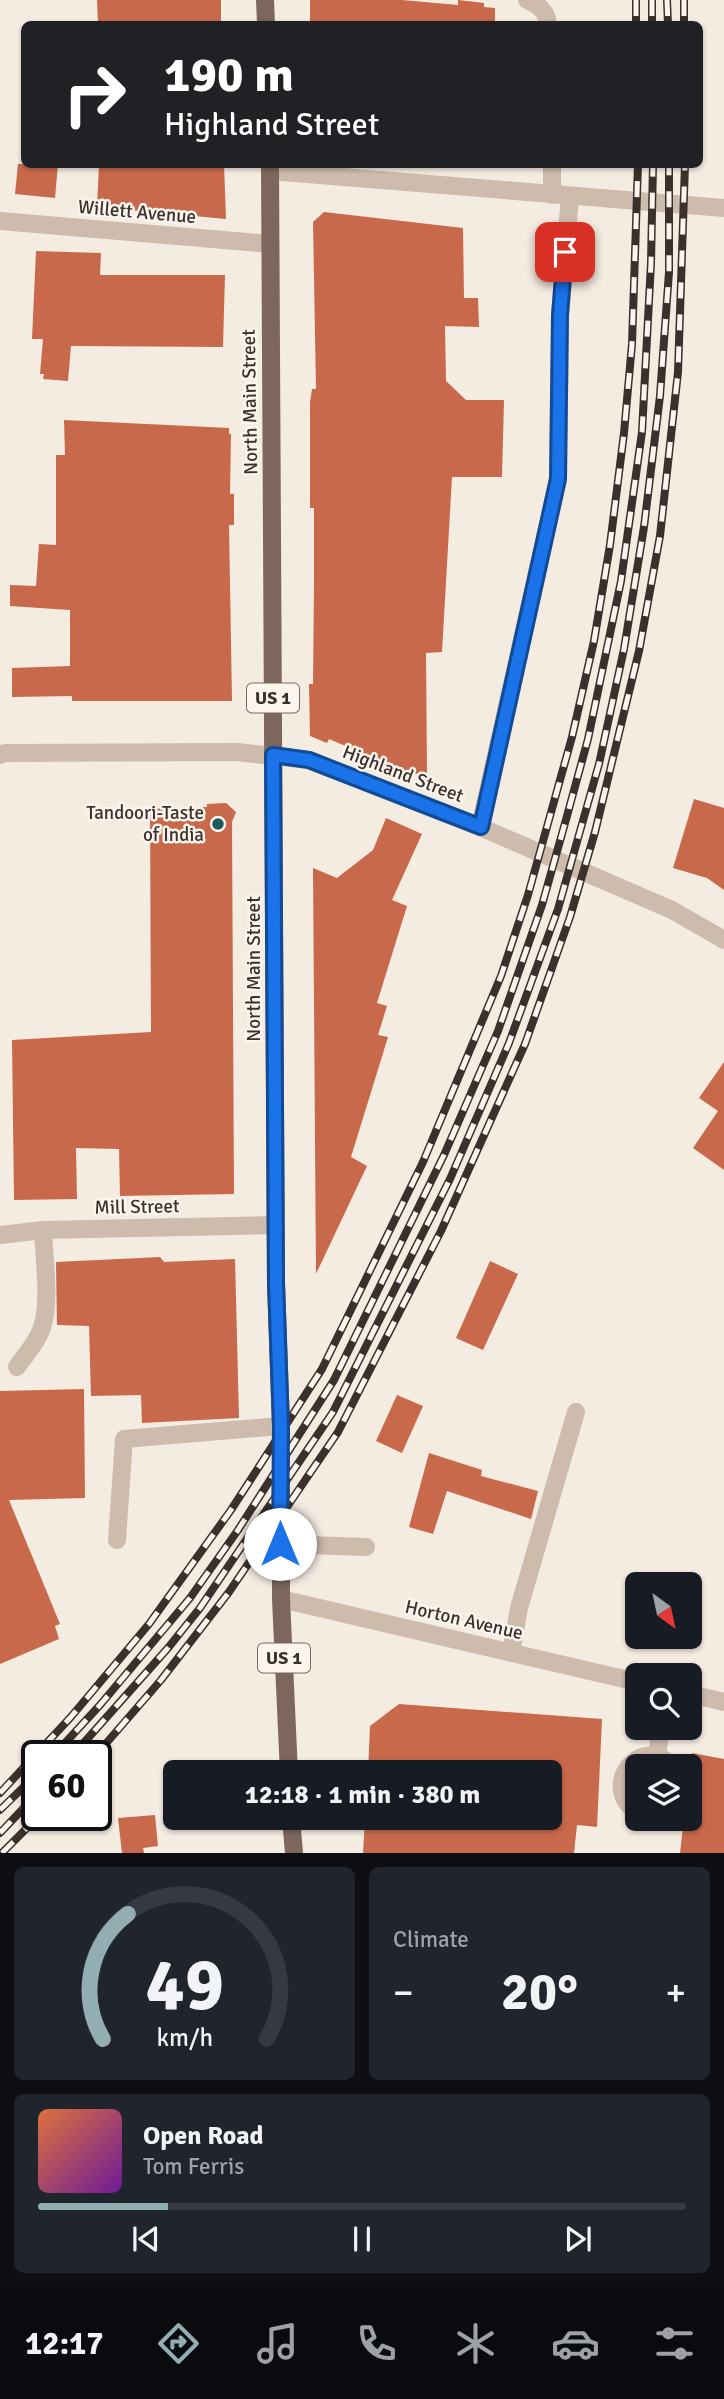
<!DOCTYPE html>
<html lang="en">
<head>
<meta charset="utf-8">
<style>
  body { margin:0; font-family:Signika,sans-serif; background:#20242c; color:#f1f3f6; height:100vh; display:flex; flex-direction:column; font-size:26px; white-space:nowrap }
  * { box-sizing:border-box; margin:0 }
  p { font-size:23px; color:#9ea1a6 }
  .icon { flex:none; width:38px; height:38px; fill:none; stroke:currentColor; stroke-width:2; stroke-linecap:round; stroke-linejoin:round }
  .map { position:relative; height:1853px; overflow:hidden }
  .details { display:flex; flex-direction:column; gap:14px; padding:14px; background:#0d0f14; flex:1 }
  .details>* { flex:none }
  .top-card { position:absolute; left:21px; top:21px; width:682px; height:147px; border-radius:10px; box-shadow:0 2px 5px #0004; background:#202124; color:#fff; overflow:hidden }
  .needle { width:46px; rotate:147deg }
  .tools { position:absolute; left:625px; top:1572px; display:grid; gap:14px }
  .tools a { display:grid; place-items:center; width:77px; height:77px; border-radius:10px; background:#171b24; box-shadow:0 2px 5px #0004; font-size:35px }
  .speed { position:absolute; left:21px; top:1740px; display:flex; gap:14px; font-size:35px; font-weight:700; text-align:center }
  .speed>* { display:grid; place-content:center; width:91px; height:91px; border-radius:50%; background:#171b24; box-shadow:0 2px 5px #0004; line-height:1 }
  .speed .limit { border:4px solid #111; border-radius:10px; background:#fff; color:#111 }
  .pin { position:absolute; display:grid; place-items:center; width:60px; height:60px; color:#fff; margin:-30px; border-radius:14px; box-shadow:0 4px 10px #0006 }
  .me { position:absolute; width:77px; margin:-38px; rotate:0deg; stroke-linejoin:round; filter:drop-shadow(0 0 5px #0008) }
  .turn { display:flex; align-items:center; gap:24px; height:147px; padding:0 28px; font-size:32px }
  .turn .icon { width:91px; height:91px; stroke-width:2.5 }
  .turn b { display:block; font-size:49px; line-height:60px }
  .big { font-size:52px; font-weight:700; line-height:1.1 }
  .details .widget { flex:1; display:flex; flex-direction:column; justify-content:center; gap:10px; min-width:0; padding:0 24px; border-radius:10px; background:#20242c }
  .details .dial { align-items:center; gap:0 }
  .dial svg { height:182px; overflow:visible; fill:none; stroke:#363941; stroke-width:7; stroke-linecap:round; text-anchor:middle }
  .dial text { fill:#f1f3f6; stroke:none }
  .song { display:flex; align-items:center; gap:21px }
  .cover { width:84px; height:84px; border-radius:10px; background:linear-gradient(135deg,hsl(20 70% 55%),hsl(280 70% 35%)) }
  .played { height:7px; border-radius:4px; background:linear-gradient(90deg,#92aeb2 20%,#363941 20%) }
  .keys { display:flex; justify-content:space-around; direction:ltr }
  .heat { display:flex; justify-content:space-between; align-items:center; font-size:38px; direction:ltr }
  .details .tiles { flex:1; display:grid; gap:14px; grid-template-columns:1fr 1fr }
  .widget:last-child { grid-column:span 2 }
  .trip { position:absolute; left:163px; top:1760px; width:399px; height:70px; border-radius:10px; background:#171b24; box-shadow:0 2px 5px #0004; font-weight:700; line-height:70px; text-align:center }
  .dock { display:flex; height:112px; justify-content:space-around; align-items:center; background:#090b0e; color:#9ea1a6 }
  .dock .icon { width:49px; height:49px }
  .dock .active { color:#92aeb2 }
  .dock b { font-size:32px; color:#f1f3f6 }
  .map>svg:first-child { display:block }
  .building { fill:#c8694b }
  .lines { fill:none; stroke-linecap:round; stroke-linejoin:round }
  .service { stroke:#cdbbac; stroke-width:18 }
  .minor { stroke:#cdbbac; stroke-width:18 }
  .tertiary { stroke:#cdbbac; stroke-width:18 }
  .primary { stroke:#7d675c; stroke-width:18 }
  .rail-casing { stroke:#3b302b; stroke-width:8 }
  .rail { stroke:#fbf5ee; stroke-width:5; stroke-dasharray:16; stroke-linecap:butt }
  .route-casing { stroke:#114b97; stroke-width:18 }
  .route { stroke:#1a73e8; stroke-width:12 }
  .poi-dot { fill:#1f5a5e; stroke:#fbf5ee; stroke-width:2.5 }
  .labels { text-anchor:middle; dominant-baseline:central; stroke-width:5; stroke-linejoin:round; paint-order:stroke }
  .shield { fill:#fbf5ee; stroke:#756b66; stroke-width:2 }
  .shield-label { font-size:18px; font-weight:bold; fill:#3b302b }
  .street-label { font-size:19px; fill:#3b302b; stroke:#fbf5ee }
  .poi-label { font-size:19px; fill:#3b302b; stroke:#fbf5ee; text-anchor:end }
</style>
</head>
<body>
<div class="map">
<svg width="724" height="1853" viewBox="0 0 724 1853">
  <rect width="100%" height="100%" fill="#f4ebe1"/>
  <path class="building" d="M97 0H221V24H98Z
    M310 0H402L458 5V0L484 3V7L495 8V24H310Z
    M18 164H58L55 198 15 194Z
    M99 164H224L226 219 97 207Z
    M324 212 463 228 464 298H478L479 327 445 326 446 381 466 400H504L502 477H452L442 652 426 653 427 773 412 774 329 739 327 743 310 736 309 684H313L314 583V508H310V402L312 389H316L313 222Z
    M36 251 101 253 100 275H225L223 347 71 346 68 381 43 379 44 374H40L43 339H32Z
    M64 420 229 428V434H231L230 494H234V525H229L232 701H72V696L12 697V668L70 666V610L10 606V585L36 586 39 544 56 545V455H65Z
    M694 799 724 808V890L707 878 673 868Z
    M226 803 236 812 232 822 234 1194 120 1196 119 1149 76 1148 77 1199 14 1200 12 1040 151 1032 150 809 207 807V804Z
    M386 818 422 834 392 900 407 906 377 1003 387 1006 378 1035 388 1037 351 1157 367 1166 316 1274 313 868 337 878 373 850Z
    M724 1062V1170L693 1148 718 1111 699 1098Z
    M160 1257 164 1262 235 1259 239 1418 142 1423 141 1395 91 1396 89 1326 57 1325 56 1262Z
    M490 1261 518 1274 483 1350 456 1338Z
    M84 1389 85 1498 9 1500 60 1624 55 1626 59 1639 0 1664V1391Z
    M397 1395 423 1406 402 1453 376 1441Z
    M429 1453 482 1470 481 1476 538 1491 531 1519 447 1491 433 1534 409 1527Z
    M399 1704 602 1719 597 1827 577 1825 574 1853H363L365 1818H550V1773H368L370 1726Z
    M692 1753 724 1759V1853H680L684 1818H690V1774Z
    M155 1815 158 1846 143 1848 144 1853H122L118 1818Z"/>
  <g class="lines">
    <path class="service" d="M527 0C538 4 547 12 548 24
      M552 164V195
      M480 827 558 479 560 315 570 197
      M17 1367C26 1354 39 1340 43 1324 50 1298 44 1258 43 1230
      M117 1540 124 1439 281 1426
      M280 1544 366 1547
      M511 1653 519 1608 576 1412
      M657 1756 661 1727
      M637 1812C599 1787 640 1733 672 1766"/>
    <path class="minor" d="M0 221 270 244
      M0 755 5 753 237 752 309 760 480 827 672 910 724 940
      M281 1599 637 1682
      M690 1694 724 1702"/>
    <path class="tertiary" d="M270 171 724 208
      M0 1235 43 1230 275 1225"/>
    <path class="primary" d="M265 0 266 24
      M270 164 276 1283 281 1426V1599L289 1773
      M291 1818 294 1853"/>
    <defs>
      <path id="rail" d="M636 0V24
        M652 0V24
        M667 0 668 24
        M684 0V24
        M54 1755 100 1705 190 1598 238 1530 334 1380 444 1155 498 1031 542 905 567 816 588 739 621 581 642 432 651 263 653 164
        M73 1755 168 1648 200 1608 333 1412 450 1179 509 1043 558 909 599 764 624 649 644 527 660 396 669 272V164
        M96 1755 161 1680 229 1592 338 1432 441 1231 525 1044 570 917 595 832 639 651 660 536 678 372 685 164
        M0 1793 70 1718 149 1624 231 1510 322 1369 423 1162 501 976 528 895 572 737 594 641 610 545 624 433 632 344 638 164
        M0 1810 37 1774
        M0 1833 37 1794
        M2 1853 40 1815"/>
    </defs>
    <use href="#rail" class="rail-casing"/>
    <use href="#rail" class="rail"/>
  </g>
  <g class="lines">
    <defs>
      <path id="route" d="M280 1544 281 1426 276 1283 273 755 309 760 481 827 558 479 560 315 565 252"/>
    </defs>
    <use href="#route" class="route-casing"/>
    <use href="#route" class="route"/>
  </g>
  <circle class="poi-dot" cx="218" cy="824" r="7"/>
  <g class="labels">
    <g class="shield">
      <rect x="247" y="683.5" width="52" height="29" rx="5"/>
      <rect x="258" y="1643.5" width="52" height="29" rx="5"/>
    </g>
    <g class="shield-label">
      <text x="273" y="698">US 1</text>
      <text x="284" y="1658">US 1</text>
    </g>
    <g class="street-label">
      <text transform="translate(137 212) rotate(5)">Willett Avenue</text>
      <text transform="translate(250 402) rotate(-91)">North Main Street</text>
      <text transform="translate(403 774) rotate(21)">Highland Street</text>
      <text transform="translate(254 969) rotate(-90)">North Main Street</text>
      <text transform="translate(137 1207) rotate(-1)">Mill Street</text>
      <text transform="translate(464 1620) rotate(13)">Horton Avenue</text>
    </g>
    <g class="poi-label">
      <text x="204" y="813">Tandoori-Taste<tspan x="204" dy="22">of India</tspan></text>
    </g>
  </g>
</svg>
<div class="tools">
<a><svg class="needle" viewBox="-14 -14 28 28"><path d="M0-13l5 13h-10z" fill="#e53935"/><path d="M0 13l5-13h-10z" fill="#9ea1a6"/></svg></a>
<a><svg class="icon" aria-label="search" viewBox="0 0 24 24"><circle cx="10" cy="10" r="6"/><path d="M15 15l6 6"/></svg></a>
<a><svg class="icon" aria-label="layers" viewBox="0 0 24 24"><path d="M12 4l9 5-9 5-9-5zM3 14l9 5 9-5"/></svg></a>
</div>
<div class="speed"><div class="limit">60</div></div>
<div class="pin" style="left:565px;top:252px;background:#d93025"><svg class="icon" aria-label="arrive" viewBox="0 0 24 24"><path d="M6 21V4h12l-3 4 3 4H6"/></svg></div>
<svg class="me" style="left:280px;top:1544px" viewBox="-20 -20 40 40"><circle r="19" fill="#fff"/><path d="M0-13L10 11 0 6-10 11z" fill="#1a73e8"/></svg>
<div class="trip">12:18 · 1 min · 380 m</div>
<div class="top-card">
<div class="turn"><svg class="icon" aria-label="right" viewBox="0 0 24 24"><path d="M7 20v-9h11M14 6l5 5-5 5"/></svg><div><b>190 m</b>Highland Street</div></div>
</div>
</div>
<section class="details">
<div class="tiles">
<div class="widget dial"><svg viewBox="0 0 100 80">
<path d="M14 69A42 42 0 1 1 86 69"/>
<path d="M14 69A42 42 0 0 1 25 14" stroke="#92aeb2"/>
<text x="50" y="56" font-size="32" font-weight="700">49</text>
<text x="50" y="72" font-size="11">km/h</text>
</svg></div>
<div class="widget"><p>Climate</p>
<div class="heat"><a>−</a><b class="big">20°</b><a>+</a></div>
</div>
<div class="widget">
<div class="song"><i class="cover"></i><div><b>Open Road</b><p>Tom Ferris</p></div></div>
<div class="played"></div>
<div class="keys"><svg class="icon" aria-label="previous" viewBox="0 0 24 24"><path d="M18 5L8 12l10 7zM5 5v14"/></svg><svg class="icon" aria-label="pause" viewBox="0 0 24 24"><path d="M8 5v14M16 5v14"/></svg><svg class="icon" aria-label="next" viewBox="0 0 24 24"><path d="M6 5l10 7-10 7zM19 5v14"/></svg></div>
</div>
</div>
</section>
<nav class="dock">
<b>12:17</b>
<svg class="icon active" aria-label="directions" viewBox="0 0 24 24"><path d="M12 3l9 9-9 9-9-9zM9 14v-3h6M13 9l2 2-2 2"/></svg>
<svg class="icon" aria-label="music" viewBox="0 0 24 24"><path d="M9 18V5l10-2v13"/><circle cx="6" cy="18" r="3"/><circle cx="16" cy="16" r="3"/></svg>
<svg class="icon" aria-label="phone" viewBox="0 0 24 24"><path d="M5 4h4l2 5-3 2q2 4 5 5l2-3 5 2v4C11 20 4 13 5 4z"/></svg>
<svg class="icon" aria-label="climate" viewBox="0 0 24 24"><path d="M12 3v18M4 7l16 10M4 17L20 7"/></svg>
<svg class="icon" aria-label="car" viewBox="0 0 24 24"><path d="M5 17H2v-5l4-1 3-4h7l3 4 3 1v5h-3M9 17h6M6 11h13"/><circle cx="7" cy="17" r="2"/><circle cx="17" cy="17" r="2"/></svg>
<svg class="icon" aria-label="filters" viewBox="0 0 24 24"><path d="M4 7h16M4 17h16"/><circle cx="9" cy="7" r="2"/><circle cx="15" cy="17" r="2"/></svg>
</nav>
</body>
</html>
